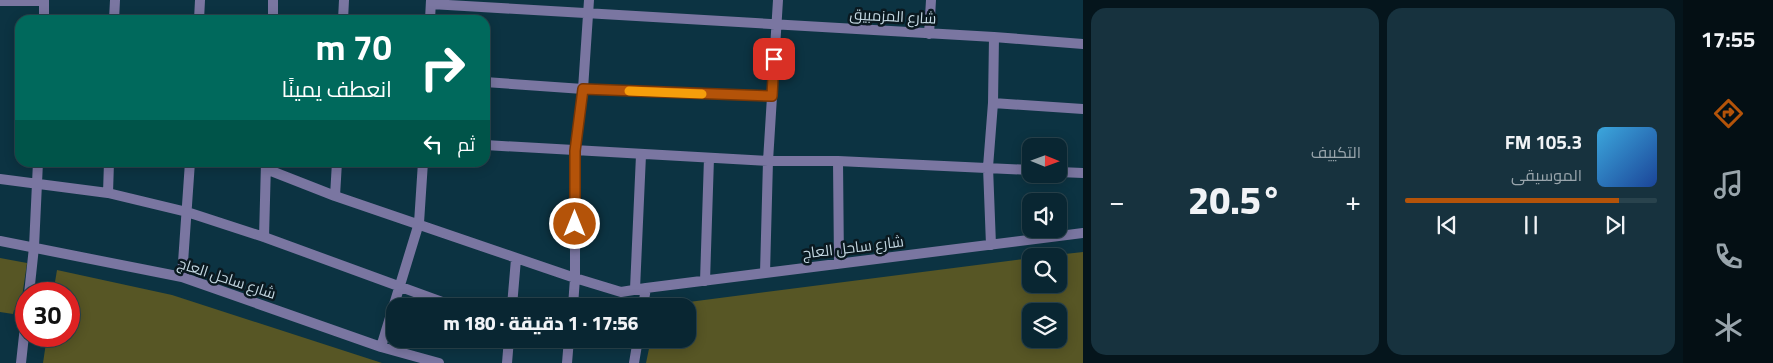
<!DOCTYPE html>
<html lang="ar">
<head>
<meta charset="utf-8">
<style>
  body { margin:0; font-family:Georgia,Cairo,serif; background:#17323e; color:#f1f3f6; direction:rtl; height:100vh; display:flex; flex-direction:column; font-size:19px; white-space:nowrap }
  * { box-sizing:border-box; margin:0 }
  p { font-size:16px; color:#99a5ac }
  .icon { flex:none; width:28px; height:28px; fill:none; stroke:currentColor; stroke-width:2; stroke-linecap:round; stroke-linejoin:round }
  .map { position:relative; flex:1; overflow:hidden; direction:ltr }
  .drawer { display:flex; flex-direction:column; gap:8px; padding:8px; background:#05151c; width:600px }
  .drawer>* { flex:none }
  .guide { position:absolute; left:15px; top:15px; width:475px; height:152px; border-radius:15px; box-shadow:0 2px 12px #0003,0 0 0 1px #29434d; direction:rtl; background:#00695c; color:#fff; overflow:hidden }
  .needle { width:32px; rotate:91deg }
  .controls { position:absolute; left:1022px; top:138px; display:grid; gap:10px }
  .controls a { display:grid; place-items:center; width:45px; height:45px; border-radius:10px; background:#092632; box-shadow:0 2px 12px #0003,0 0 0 1px #29434d; font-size:25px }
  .speed { position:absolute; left:15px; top:282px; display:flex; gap:10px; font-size:25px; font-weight:700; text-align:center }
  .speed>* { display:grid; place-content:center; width:65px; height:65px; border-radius:50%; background:#092632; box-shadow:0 2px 12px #0003,0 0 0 1px #29434d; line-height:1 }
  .speed .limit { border:8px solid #d22; background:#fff; color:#111 }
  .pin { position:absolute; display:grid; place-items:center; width:42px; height:42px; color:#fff; margin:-21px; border-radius:10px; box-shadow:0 2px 8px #0006 }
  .me { position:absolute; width:55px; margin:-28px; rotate:0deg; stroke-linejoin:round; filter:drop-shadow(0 0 4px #0008) }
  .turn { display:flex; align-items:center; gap:18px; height:105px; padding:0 15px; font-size:22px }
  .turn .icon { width:65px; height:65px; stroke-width:2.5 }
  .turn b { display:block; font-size:35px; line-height:42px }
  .then { display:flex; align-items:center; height:48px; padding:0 15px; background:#0003; gap:10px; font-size:19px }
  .big { font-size:38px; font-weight:800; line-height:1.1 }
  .drawer .card { flex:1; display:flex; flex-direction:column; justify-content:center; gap:8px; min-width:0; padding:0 18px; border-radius:15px; background:#17323e }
  .song { display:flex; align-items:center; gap:15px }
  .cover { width:60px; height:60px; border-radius:8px; background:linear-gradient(135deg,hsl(200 70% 55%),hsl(220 70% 35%)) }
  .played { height:5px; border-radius:2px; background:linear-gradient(90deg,#b45309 85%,#29434d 85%) }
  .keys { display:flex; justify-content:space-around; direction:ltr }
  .heat { display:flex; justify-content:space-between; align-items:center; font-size:28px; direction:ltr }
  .drawer .tiles { flex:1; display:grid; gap:8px; grid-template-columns:repeat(2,1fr) }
  .trip { position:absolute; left:386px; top:298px; width:310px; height:50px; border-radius:15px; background:#092632; box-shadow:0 2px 12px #0003,0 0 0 1px #29434d; font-weight:800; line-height:50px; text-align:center; direction:rtl }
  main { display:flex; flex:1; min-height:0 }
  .menu { display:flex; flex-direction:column; width:90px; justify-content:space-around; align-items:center; background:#040f14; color:#99a5ac }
  .menu .icon { width:35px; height:35px }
  .menu .active { color:#b45309 }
  .menu b { font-size:22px; color:#f1f3f6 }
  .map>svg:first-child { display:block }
  .green { fill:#575625; fill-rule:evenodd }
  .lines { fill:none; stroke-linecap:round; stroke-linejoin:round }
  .street { stroke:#7a76a1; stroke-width:10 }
  .route-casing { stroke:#753606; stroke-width:12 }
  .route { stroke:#b45309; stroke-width:9 }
  .slow { stroke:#f59e0b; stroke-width:9 }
  .labels { text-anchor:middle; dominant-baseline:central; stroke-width:5; stroke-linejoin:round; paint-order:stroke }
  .street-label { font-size:15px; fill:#c4d8e2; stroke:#0a1920 }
</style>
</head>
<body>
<main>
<nav class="menu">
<b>17:55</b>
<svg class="icon active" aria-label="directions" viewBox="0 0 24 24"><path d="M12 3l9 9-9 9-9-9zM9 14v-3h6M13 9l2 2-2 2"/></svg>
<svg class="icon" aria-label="music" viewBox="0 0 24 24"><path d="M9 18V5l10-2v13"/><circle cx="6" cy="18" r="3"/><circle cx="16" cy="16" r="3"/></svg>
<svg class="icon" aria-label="phone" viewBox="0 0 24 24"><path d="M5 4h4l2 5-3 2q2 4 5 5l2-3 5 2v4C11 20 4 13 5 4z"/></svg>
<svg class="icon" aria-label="climate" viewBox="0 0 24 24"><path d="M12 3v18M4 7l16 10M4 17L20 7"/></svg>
</nav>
<section class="drawer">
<div class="tiles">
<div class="card">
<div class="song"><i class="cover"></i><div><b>105.3 FM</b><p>الموسيقى</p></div></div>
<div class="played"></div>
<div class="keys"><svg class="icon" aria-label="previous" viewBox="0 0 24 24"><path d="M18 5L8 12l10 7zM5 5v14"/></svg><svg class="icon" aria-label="pause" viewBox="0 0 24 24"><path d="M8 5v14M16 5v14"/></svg><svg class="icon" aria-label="next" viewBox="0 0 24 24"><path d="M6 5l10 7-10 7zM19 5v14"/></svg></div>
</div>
<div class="card"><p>التكييف</p>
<div class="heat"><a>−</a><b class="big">20.5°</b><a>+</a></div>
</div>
</div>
</section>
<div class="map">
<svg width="1083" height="363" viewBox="0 0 1083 363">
  <rect width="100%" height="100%" fill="#0c3342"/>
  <path class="green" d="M1083 252V363H646L651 339H688V306H658L1031 258V284H1059V256H1047ZM1031 311H1059V339H1031Z
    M0 258 27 263 20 311 14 310 13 314 0 312Z
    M57 270 172 295 382 363H43L47 336H69V294H53Z"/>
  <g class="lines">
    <path class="street" d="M0 1H44
      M431 4 994 37 1083 44
      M44 20V0
      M114 20 115 0
      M199 20 200 0
      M273 20V0
      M343 20 344 0
      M430 20 431 0
      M929 34 931 0
      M485 82 583 89 772 96
      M993 103 1083 109
      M485 145 768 161H838L1031 170
      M838 161 839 264
      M266 169 335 196 575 278 621 292 646 288
      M1059 172 1083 173
      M0 179 108 193 187 212 264 237 453 306
      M108 193 109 162
      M335 196 337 162
      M264 237 266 163
      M0 241 182 277 381 347 439 363
      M991 245 988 167 993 103 994 37
      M765 273 768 161 778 0
      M182 277 190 162
      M705 281 709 158
      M635 289 641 155
      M29 294 34 247 38 162
      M512 306 516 259
      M573 306 575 278V151L583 89 589 0
      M643 306 646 288 1083 233
      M381 347 419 223 423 162
      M21 363 26 317
      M507 363 509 339
      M567 363 569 339
      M634 363 638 339"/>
  </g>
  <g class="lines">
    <defs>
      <path id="route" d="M575 224V151L583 89 772 96 774 59"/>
    </defs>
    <use href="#route" class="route-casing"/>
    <use href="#route" class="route"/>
    <path class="slow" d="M629 91 702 94"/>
  </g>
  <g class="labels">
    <g class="street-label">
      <text transform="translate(893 16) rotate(3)">شارع المزمبيق</text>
      <text transform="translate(853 247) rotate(-7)">شارع ساحل العاج</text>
      <text transform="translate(227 278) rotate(18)">شارع ساحل العاج</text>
    </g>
  </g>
</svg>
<div class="controls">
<a><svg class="needle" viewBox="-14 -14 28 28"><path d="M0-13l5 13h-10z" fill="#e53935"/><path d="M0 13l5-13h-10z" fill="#99a5ac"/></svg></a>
<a><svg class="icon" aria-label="sound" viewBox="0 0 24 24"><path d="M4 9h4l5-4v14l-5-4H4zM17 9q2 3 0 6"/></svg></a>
<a><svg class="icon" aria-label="search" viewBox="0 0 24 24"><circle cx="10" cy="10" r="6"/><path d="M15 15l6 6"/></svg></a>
<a><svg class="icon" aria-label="layers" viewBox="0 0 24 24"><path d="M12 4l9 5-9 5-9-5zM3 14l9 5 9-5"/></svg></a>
</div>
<div class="speed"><div class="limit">30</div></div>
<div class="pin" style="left:774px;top:59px;background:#d93025"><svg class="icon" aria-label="arrive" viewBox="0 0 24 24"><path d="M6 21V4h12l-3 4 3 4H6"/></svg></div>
<svg class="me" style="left:575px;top:224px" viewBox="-20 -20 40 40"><circle r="17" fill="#b45309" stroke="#fff" stroke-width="3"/><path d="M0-11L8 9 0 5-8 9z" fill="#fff"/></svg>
<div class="trip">17:56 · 1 دقيقة · 180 m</div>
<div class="guide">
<div class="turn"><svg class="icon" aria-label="right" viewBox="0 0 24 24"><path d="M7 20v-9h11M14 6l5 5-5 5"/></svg><div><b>70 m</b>انعطف يمينًا</div></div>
<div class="then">ثم<svg class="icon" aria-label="left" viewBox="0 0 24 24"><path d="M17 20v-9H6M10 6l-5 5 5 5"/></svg></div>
</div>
</div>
</main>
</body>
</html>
